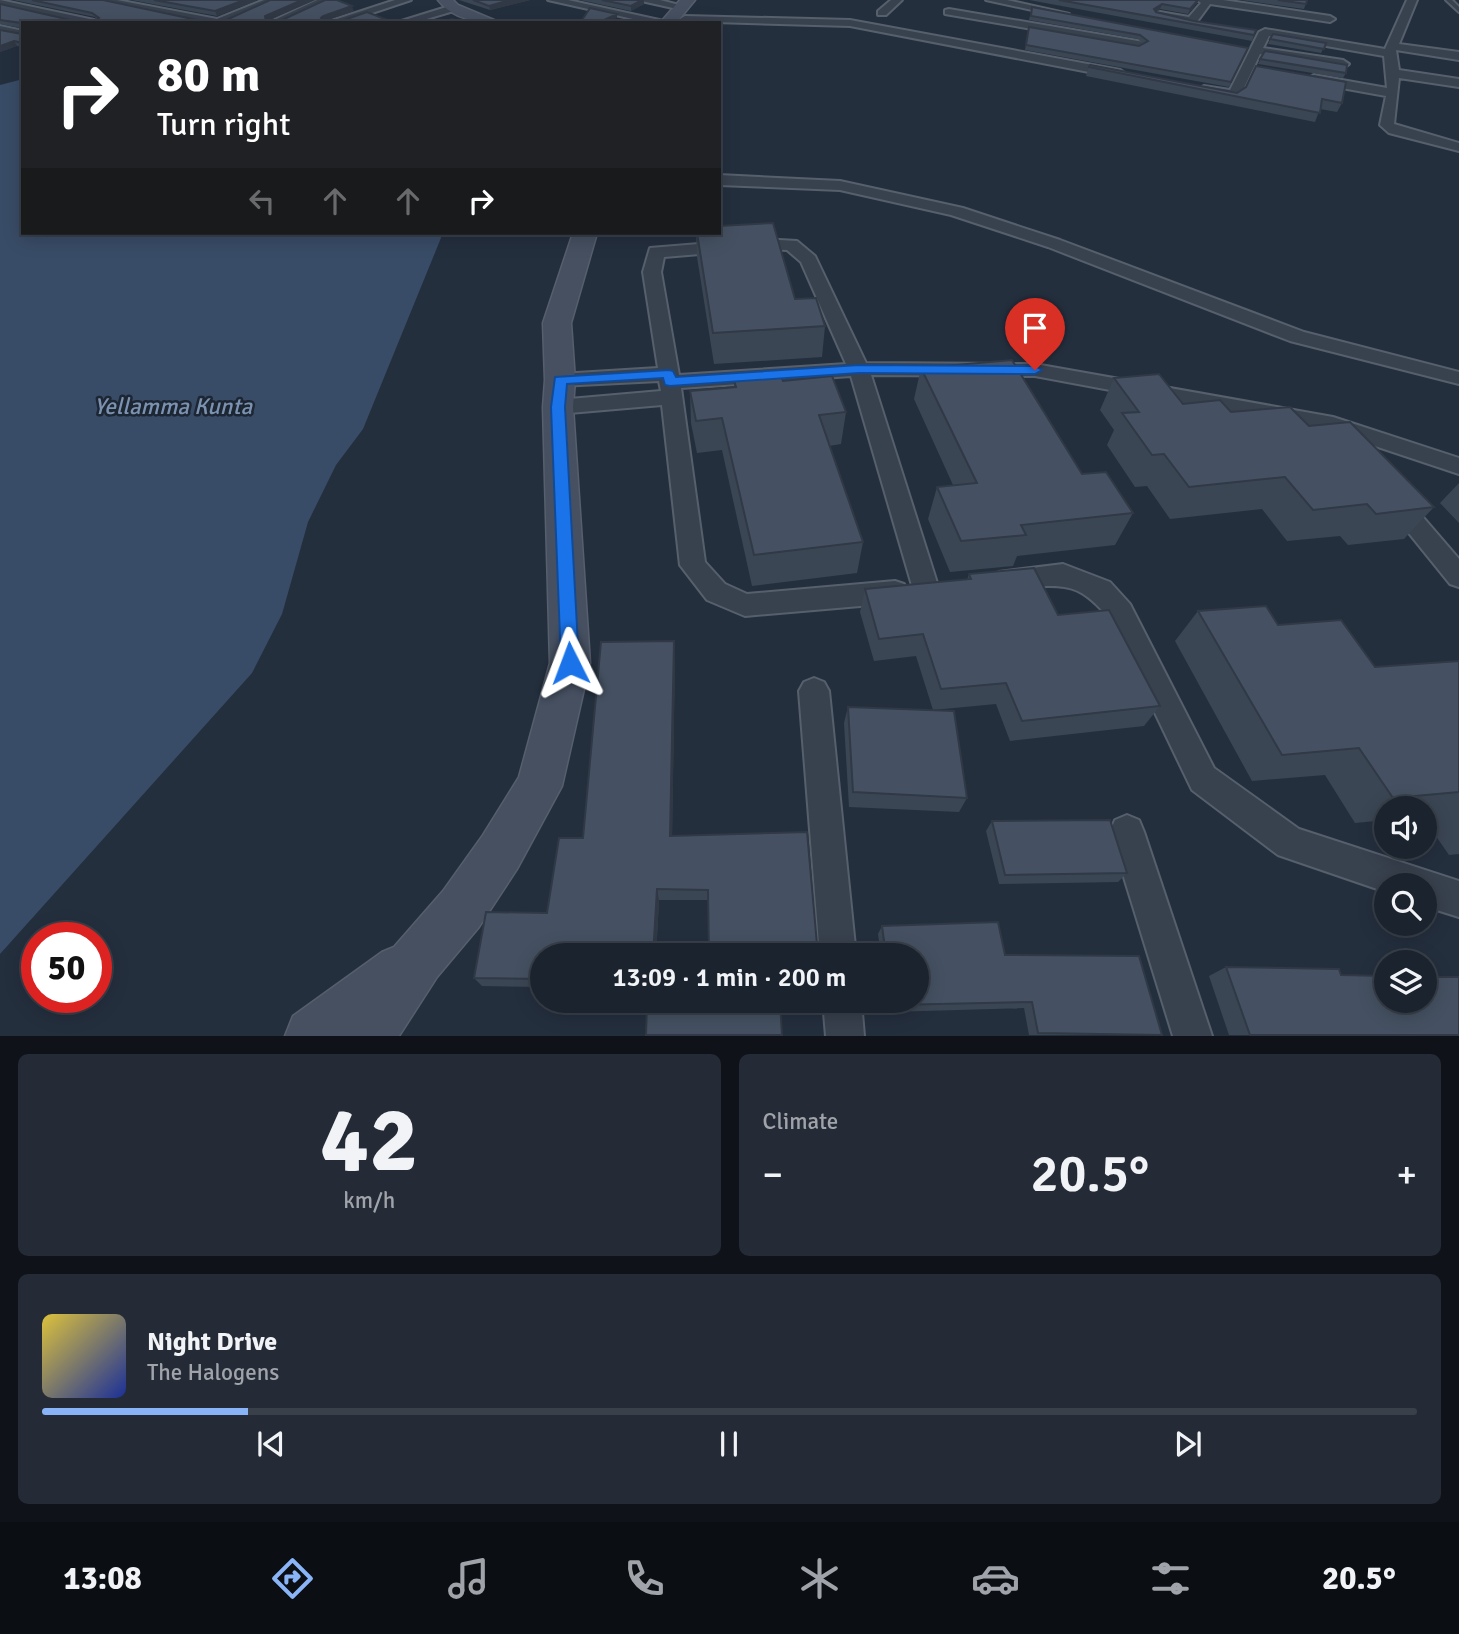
<!DOCTYPE html>
<html lang="en">
<head>
<meta charset="utf-8">
<style>
  body { margin:0; font-family:Signika,sans-serif; background:#242b36; color:#f1f3f6; height:100vh; display:flex; flex-direction:column; font-size:26px; white-space:nowrap }
  * { box-sizing:border-box; margin:0 }
  p { font-size:23px; color:#a0a4aa }
  .icon { flex:none; width:38px; height:38px; fill:none; stroke:currentColor; stroke-width:2; stroke-linecap:round; stroke-linejoin:round }
  .map { position:relative; height:1036px; overflow:hidden }
  .drawer { display:flex; flex-direction:column; gap:18px; padding:18px; background:#0f1319; flex:1 }
  .drawer>* { flex:none }
  .top-card { position:absolute; left:21px; top:21px; width:700px; height:214px; border-radius:0px; box-shadow:0 4px 18px #0003,0 0 0 2px #39404a; background:#202124; color:#fff; overflow:hidden }
  .controls { position:absolute; left:1374px; top:796px; display:grid; gap:14px }
  .controls a { display:grid; place-items:center; width:63px; height:63px; border-radius:50%; background:#1b232e; box-shadow:0 4px 18px #0003,0 0 0 2px #39404a; font-size:35px }
  .speed { position:absolute; left:21px; top:922px; display:flex; gap:14px; font-size:35px; font-weight:700; text-align:center }
  .speed>* { display:grid; place-content:center; width:91px; height:91px; border-radius:50%; background:#1b232e; box-shadow:0 4px 18px #0003,0 0 0 2px #39404a; line-height:1 }
  .speed .limit { border:10px solid #d22; background:#fff; color:#111 }
  .pin { position:absolute; display:grid; place-items:center; width:60px; height:60px; color:#fff; margin:-72px -30px; border-radius:50% 50% 50% 0; rotate:-45deg; box-shadow:0 0 7px #0007 }
  .pin .icon { rotate:45deg }
  .me { position:absolute; width:77px; margin:-38px; rotate:357deg; stroke-linejoin:round; filter:drop-shadow(0 0 5px #0008) }
  .turn { display:flex; align-items:center; gap:24px; height:147px; padding:0 21px; font-size:32px }
  .turn .icon { width:91px; height:91px; stroke-width:2.5 }
  .turn b { display:block; font-size:49px; line-height:60px }
  .lanes { display:flex; align-items:center; height:66px; padding:0 21px; background:#0003; justify-content:center; gap:35px; direction:ltr }
  .lanes .off { opacity:.35 }
  .big { font-size:52px; font-weight:600; line-height:1.1 }
  .drawer .card { flex:1; display:flex; flex-direction:column; justify-content:center; gap:10px; min-width:0; padding:0 24px; border-radius:10px; background:#242b36 }
  .drawer .dial { align-items:center; gap:0 }
  .dial b { font-size:91px; line-height:1 }
  .song { display:flex; align-items:center; gap:21px }
  .cover { width:84px; height:84px; border-radius:10px; background:linear-gradient(135deg,hsl(50 70% 55%),hsl(230 70% 35%)) }
  .played { height:7px; border-radius:4px; background:linear-gradient(90deg,#8ab4f8 15%,#39404a 15%) }
  .keys { display:flex; justify-content:space-around; direction:ltr }
  .heat { display:flex; justify-content:space-between; align-items:center; font-size:38px; direction:ltr }
  .drawer .tiles { flex:1; display:grid; gap:18px; grid-template-columns:1fr 1fr }
  .card:last-child { grid-column:span 2 }
  .trip { position:absolute; left:530px; top:943px; width:399px; height:70px; border-radius:35px; background:#1b232e; box-shadow:0 4px 18px #0003,0 0 0 2px #39404a; font-weight:600; line-height:70px; text-align:center }
  .tabs { display:flex; height:112px; justify-content:space-around; align-items:center; background:#0b0e12; color:#a0a4aa }
  .tabs .icon { width:49px; height:49px }
  .tabs .selected { color:#8ab4f8 }
  .tabs b { font-size:32px; color:#f1f3f6 }
  .map>svg:first-child { display:block }
  .water { fill:#394c67 }
  .lines { fill:none; stroke-linecap:round; stroke-linejoin:round }
  .lane-casing { stroke:#565f6c; stroke-width:4 }
  .street-casing { stroke:#565f6c; stroke-width:4 }
  .secondary-casing { stroke:#565f6c; stroke-width:3 }
  .lane { fill:#38414e; fill-rule:evenodd }
  .street { fill:#38414e; fill-rule:evenodd }
  .secondary { fill:#465061; fill-rule:evenodd }
  .wall { fill:#3b4654 }
  .shaded-wall { fill:#303945 }
  .building { fill:#455162; stroke:#303945; stroke-width:2 }
  .route { fill:#1a73e8; stroke:#114b97; stroke-width:2 }
  .labels { text-anchor:middle; dominant-baseline:central; stroke-width:5; stroke-linejoin:round; paint-order:stroke }
  .water-label { font-size:23px; font-style:italic; fill:#7c92b1; stroke:#1d2633 }
</style>
</head>
<body>
<div class="map">
<svg width="1459" height="1036" viewBox="0 0 1459 1036">
  <rect width="100%" height="100%" fill="#242f3e"/>
  <path class="water" d="M23 79V233H443L363 429 336 465 308 522 282 614 252 673 0 954V85Z"/>
  <g class="lines">
    <defs>
      <path id="lane" d="M1446 0H1452L1459 7V12Z"/>
      <path id="street" d="M0 0 94 20 99 23H78L0 6Z
        M96 0H117L217 19 264 0H278L226 23H205Z
        M317 0H331L283 23H268Z
        M395 0H411L342 23H325Z
        M548 0H568L673 23H651Z
        M637 0H660L687 7 682 10Z
        M891 0H902L886 15H878V11Z
        M986 0H1007L1069 14 1064 17Z
        M1197 0H1223L1330 16 1335 19 1330 22 1210 4 1196 23 1192 24 1155 15 1160 12 1189 17 1201 3Z
        M1407 0H1417L1399 44 1459 52V60L1396 50 1399 70 1459 79V87L1399 78 1394 124 1459 143V151L1389 133 1380 125 1386 96 1314 83 1308 79 1314 75 1387 88 1384 56 1269 36 1263 48 1343 60 1349 64 1343 68 1260 54 1239 98 1204 94 1198 90 1204 86 1230 90 1259 32 1265 29 1385 49Z
        M453 5 458 8 457 10 413 23H395Z
        M949 9 1173 47 1179 50 1173 53 945 14V10Z
        M685 16 850 20 1120 70 1126 74 1120 78 850 26 681 21 680 19Z
        M0 26 23 31V37L0 32Z
        M719 175 840 181 963 208 1060 240 1304 332 1459 372V384L1290 341 1048 247 951 215 840 190 719 185Z
        M760 239 797 241 815 256 866 363 1035 364 1333 417 1459 458V474L1330 431 1035 376 871 375 939 589 935 597 926 600 917 597 913 589 851 376 681 388 705 562 725 584 747 594 895 581 904 584 908 592 904 600 895 603 745 616 707 600 680 565 662 405 558 414 550 412 547 407 550 402 558 400 661 391 659 381 560 386 553 385 550 380 553 375 560 374 658 368 643 272 650 248ZM760 249 787 250 801 262 846 364 679 375 661 272 664 257Z
        M1395 491 1403 494 1459 559V587L1450 584 1387 506 1383 500 1387 494Z
        M1063 564 1110 582 1130 604 1214 768 1299 829 1459 881V917L1424 906V886H1386V892L1278 855 1192 790 1110 619C1084 589 1072 583 1032 587 1020 588 1010 590 999 586L995 579 999 572Z
        M814 678 824 682 829 691 856 956H820L799 691 804 682Z
        M1127 815 1139 820 1144 832 1212 1036H1173L1110 832 1115 820Z
        M823 1001H861L864 1036H826Z"/>
      <path id="secondary" d="M438 0H453L458 5 501 23C477 23 453 19 438 0Z
        M680 0H695L676 23H660Z
        M573 233H597L571 323 575 380 573 407 590 663 562 786 517 869 479 927 437 977 399 1036H285L293 1016 382 952 394 947 443 891 483 835 519 777 550 663 543 407 545 380 543 323Z"/>
    </defs>
    <use href="#lane" class="lane-casing"/>
    <use href="#street" class="street-casing"/>
    <use href="#secondary" class="secondary-casing"/>
    <use href="#lane" class="lane"/>
    <use href="#street" class="street"/>
    <use href="#secondary" class="secondary"/>
  </g>
  <path class="wall" d="M13 0H104L202 21H224L270 0H315L267 21 282 20 354 11 324 21 395 23H23V47L17 46 0 52V30L22 34 21 28 0 24V4L75 21H96L97 20 95 17Z
    M131 0H257L217 16Z
    M459 0H530L490 10Z
    M580 0H644V4L631 11Z
    M1029 0H1198L1197 3 1188 14 1160 9 1156 12 1194 21 1256 30 1252 41Z
    M1241 0H1307L1304 9Z
    M1032 7 1248 48 1229 87 1025 50 1028 31 1139 46 1143 44 1138 39 1029 20Z
    M1273 34 1326 43 1321 53 1268 44Z
    M1265 51 1346 73 1343 78 1258 64Z
    M1089 67 1237 93 1246 87 1342 103 1337 112 1320 109 1315 122 1086 76Z
    M696 233H719L825 326 822 357 714 364 697 257Z
    M921 368 1082 474 1133 513 1115 545 1017 556 1013 566 950 572 928 519 937 487 953 485 914 399Z
    M1114 378 1183 404 1231 412 1434 507 1404 539 1348 545 1340 536 1287 541 1262 509 1170 519 1147 486 1135 487 1107 445 1114 430 1100 410Z
    M734 380 783 381 846 412 841 444 829 446 863 542 857 573 752 586 722 450 697 453 691 423 690 391 734 387Z
    M1459 483V523L1440 503Z
    M969 574 1058 615 1160 706 1144 726 1010 741 996 704 933 710 916 656 874 661 860 612 865 589 967 580Z
    M1198 611 1278 625 1375 667 1459 661V854L1449 855 1424 819V808H1386V820L1355 823 1325 775 1252 781 1175 641Z
    M674 641 675 655 672 836 807 832 708 900H659L656 956H542V987L482 986 474 978 547 913 583 838Z
    M848 707 967 798 959 812 849 807 844 723Z
    M992 821 1127 873 1118 882 999 884 986 831Z
    M882 926 1005 955 1162 1035H1029L1024 1008 889 1012 888 1001H917V956H881L878 934Z
    M1226 967 1341 975 1459 1035H1229L1209 976Z"/>
  <path class="shaded-wall" d="M244 0H257L217 16 215 11Z
    M302 0H315L267 21V23L265 16Z
    M510 0H530L490 10 489 6Z
    M642 0H644V4L631 11V6Z
    M1198 0 1197 3 1188 14 1190 9Z
    M1162 4 1160 9 1152 14 1154 9Z
    M352 6 354 11 324 21 323 23 321 18 323 16Z
    M617 14V18L608 23H598Z
    M14 41 17 46 0 52V46Z
    M674 641 675 655 672 848 670 836Z
    M657 889 659 900 656 956H653Z"/>
  <path class="building" d="M32 0H103L202 21H224L270 0H302L265 16 266 21 282 20 325 0H337L352 6 323 16 321 18 323 21H341L367 12 395 23H23V43L14 41 0 46V30L22 34 21 23 0 20V4L75 21H96L99 18 92 13Z
    M154 0H244L215 11Z
    M473 0H510L489 6Z
    M602 0H642L631 6Z
    M1059 0H1198L1190 9 1162 4 1154 9 1156 12 1194 21 1256 30 1254 35Z
    M1278 0H1307L1306 4Z
    M1032 7 1248 48 1231 82 1026 45 1029 27 1139 46 1148 41 1140 35 1031 16Z
    M590 8 617 14 598 23H580Z
    M452 19 466 23H439Z
    M1273 34 1326 43 1324 49 1270 39Z
    M1265 51 1347 65 1346 73 1260 59Z
    M1090 65 1237 93 1246 87 1256 66 1346 82 1342 103 1322 99 1320 113 1089 67Z
    M773 223 795 299 816 298 825 326 713 333 697 233H719V226Z
    M1012 360 1082 474 1106 472 1133 513 1021 525 1026 535 961 541 937 487 977 483 921 368Z
    M1159 374 1183 404 1220 400 1231 412 1290 407 1309 426 1350 422 1434 507 1376 514 1367 504 1313 510 1285 477 1189 487 1164 454 1152 455 1122 413 1139 412 1114 378Z
    M781 376 783 381 832 376 846 412 819 415 863 542 754 555 722 418 696 421 690 391 736 387 734 380Z
    M1034 568 1058 615 1109 610 1160 706 1022 721 1006 683 941 689 923 634 879 639 865 589 971 579 969 574Z
    M1266 606 1278 625 1341 620 1375 667 1459 661V792L1393 798 1359 748 1282 755 1198 611Z
    M674 641 670 836 807 832 818 956H709L708 890 657 889 653 956H542V979L474 978 486 912 547 913 559 838H583L601 642Z
    M848 707 954 711 967 798 853 792Z
    M1110 820 1127 873 1005 875 992 821Z
    M998 922 1005 955 1139 956 1162 1035 1038 1033 1032 1002 893 1005V1001H917V956H886L882 926Z
    M1226 967 1339 969 1341 975 1386 976V1001H1424V977H1459V1035H1250Z
    M647 1001H780L782 1035H646Z"/>
  <path class="route" d="M859 365 1035 366 1042 370 1035 374 859 373 670 386 665 385 663 378 567 384 565 407 579 663 576 669 570 671 563 669 561 663 551 407 555 377 669 370 673 371 676 377Z"/>
  <g class="labels">
    <g class="water-label">
      <text x="173" y="406">Yellamma Kunta</text>
    </g>
  </g>
</svg>
<div class="controls">
<a><svg class="icon" aria-label="sound" viewBox="0 0 24 24"><path d="M4 9h4l5-4v14l-5-4H4zM17 9q2 3 0 6"/></svg></a>
<a><svg class="icon" aria-label="search" viewBox="0 0 24 24"><circle cx="10" cy="10" r="6"/><path d="M15 15l6 6"/></svg></a>
<a><svg class="icon" aria-label="layers" viewBox="0 0 24 24"><path d="M12 4l9 5-9 5-9-5zM3 14l9 5 9-5"/></svg></a>
</div>
<div class="speed"><div class="limit">50</div></div>
<div class="pin" style="left:1035px;top:370px;background:#d93025"><svg class="icon" aria-label="arrive" viewBox="0 0 24 24"><path d="M6 21V4h12l-3 4 3 4H6"/></svg></div>
<svg class="me" style="left:570px;top:663px" viewBox="-20 -20 40 40"><path d="M0-17L14 15 0 8-14 15z" fill="#1a73e8" stroke="#fff" stroke-width="4"/></svg>
<div class="trip">13:09 · 1 min · 200 m</div>
<div class="top-card">
<div class="turn"><svg class="icon" aria-label="right" viewBox="0 0 24 24"><path d="M7 20v-9h11M14 6l5 5-5 5"/></svg><div><b>80 m</b>Turn right</div></div>
<div class="lanes"><svg class="icon off" aria-label="left" viewBox="0 0 24 24"><path d="M17 20v-9H6M10 6l-5 5 5 5"/></svg><svg class="icon off" aria-label="ahead" viewBox="0 0 24 24"><path d="M12 20V5M6 11l6-6 6 6"/></svg><svg class="icon off" aria-label="ahead" viewBox="0 0 24 24"><path d="M12 20V5M6 11l6-6 6 6"/></svg><svg class="icon" aria-label="right" viewBox="0 0 24 24"><path d="M7 20v-9h11M14 6l5 5-5 5"/></svg></div>
</div>
</div>
<section class="drawer">
<div class="tiles">
<div class="card dial"><b>42</b><p>km/h</p></div>
<div class="card"><p>Climate</p>
<div class="heat"><a>−</a><b class="big">20.5°</b><a>+</a></div>
</div>
<div class="card">
<div class="song"><i class="cover"></i><div><b>Night Drive</b><p>The Halogens</p></div></div>
<div class="played"></div>
<div class="keys"><svg class="icon" aria-label="previous" viewBox="0 0 24 24"><path d="M18 5L8 12l10 7zM5 5v14"/></svg><svg class="icon" aria-label="pause" viewBox="0 0 24 24"><path d="M8 5v14M16 5v14"/></svg><svg class="icon" aria-label="next" viewBox="0 0 24 24"><path d="M6 5l10 7-10 7zM19 5v14"/></svg></div>
</div>
</div>
</section>
<nav class="tabs">
<b>13:08</b>
<svg class="icon selected" aria-label="directions" viewBox="0 0 24 24"><path d="M12 3l9 9-9 9-9-9zM9 14v-3h6M13 9l2 2-2 2"/></svg>
<svg class="icon" aria-label="music" viewBox="0 0 24 24"><path d="M9 18V5l10-2v13"/><circle cx="6" cy="18" r="3"/><circle cx="16" cy="16" r="3"/></svg>
<svg class="icon" aria-label="phone" viewBox="0 0 24 24"><path d="M5 4h4l2 5-3 2q2 4 5 5l2-3 5 2v4C11 20 4 13 5 4z"/></svg>
<svg class="icon" aria-label="climate" viewBox="0 0 24 24"><path d="M12 3v18M4 7l16 10M4 17L20 7"/></svg>
<svg class="icon" aria-label="car" viewBox="0 0 24 24"><path d="M5 17H2v-5l4-1 3-4h7l3 4 3 1v5h-3M9 17h6M6 11h13"/><circle cx="7" cy="17" r="2"/><circle cx="17" cy="17" r="2"/></svg>
<svg class="icon" aria-label="filters" viewBox="0 0 24 24"><path d="M4 7h16M4 17h16"/><circle cx="9" cy="7" r="2"/><circle cx="15" cy="17" r="2"/></svg>
<b>20.5°</b>
</nav>
</body>
</html>
